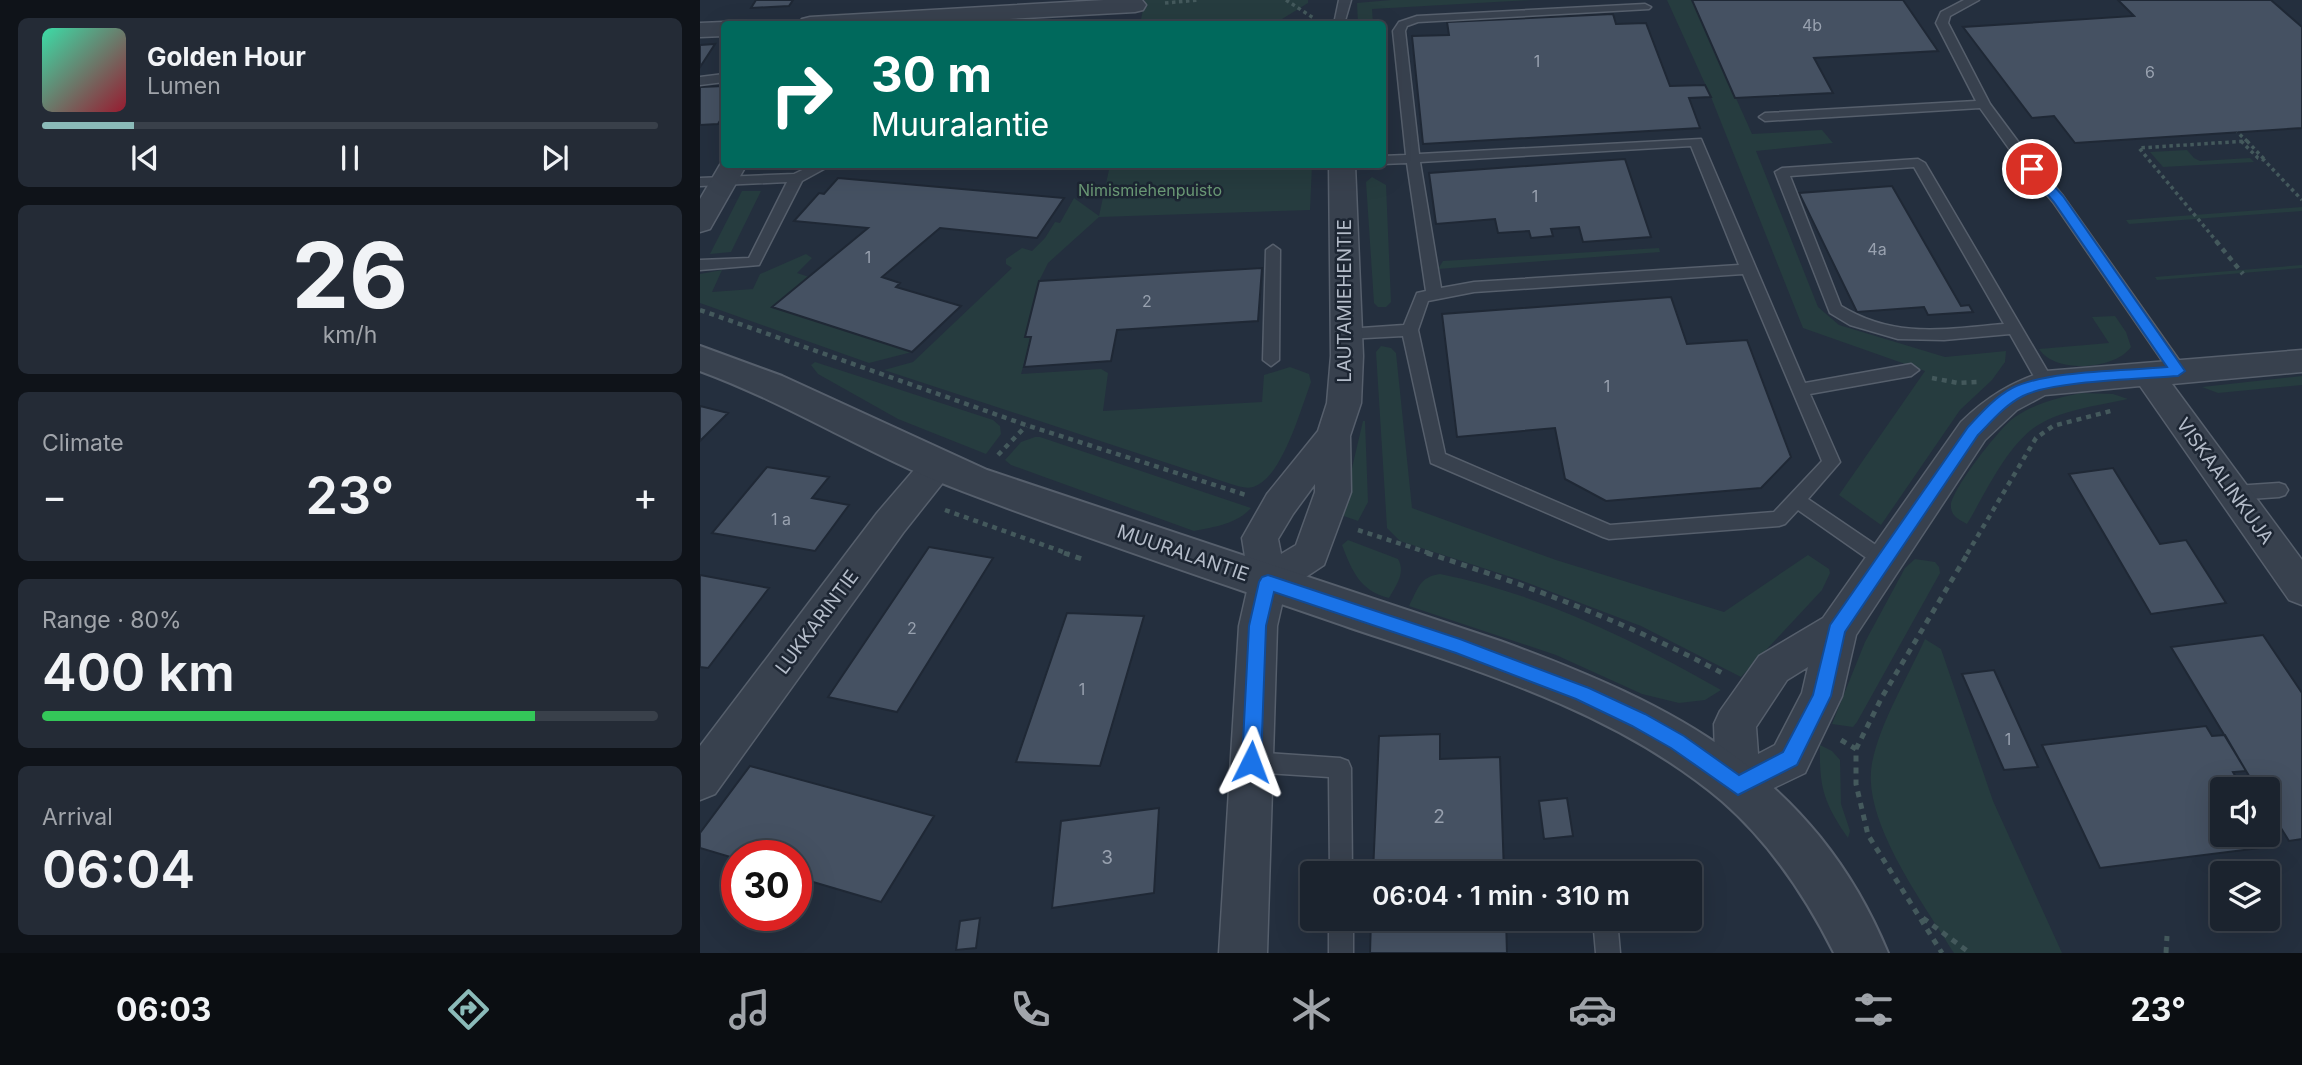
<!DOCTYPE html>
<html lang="en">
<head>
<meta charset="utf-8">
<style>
  body { margin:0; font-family:Inter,sans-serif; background:#242b36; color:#f1f3f6; height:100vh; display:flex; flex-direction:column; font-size:26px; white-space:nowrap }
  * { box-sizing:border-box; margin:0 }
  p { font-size:23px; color:#a0a4aa }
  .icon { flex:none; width:38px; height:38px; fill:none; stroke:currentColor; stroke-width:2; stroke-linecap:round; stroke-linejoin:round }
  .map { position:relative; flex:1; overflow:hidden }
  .sheet { display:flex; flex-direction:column; gap:18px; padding:18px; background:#0f1319; width:700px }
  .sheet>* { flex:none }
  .guide { position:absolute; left:21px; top:21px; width:665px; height:147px; border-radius:7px; box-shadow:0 7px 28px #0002,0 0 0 2px #39404a; background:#00695c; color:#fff; overflow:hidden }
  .controls { position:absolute; left:1510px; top:777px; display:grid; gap:14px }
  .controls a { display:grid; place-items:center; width:70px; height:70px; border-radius:7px; background:#1b232e; box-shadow:0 7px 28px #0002,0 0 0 2px #39404a; font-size:35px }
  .speed { position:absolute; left:21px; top:840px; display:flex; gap:14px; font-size:35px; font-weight:700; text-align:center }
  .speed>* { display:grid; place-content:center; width:91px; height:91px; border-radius:50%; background:#1b232e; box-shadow:0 7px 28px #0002,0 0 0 2px #39404a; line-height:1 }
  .speed .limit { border:10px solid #d22; background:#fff; color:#111 }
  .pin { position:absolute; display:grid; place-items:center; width:60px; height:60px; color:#fff; margin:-30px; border:4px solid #fff; border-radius:50%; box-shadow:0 2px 7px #0007 }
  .me { position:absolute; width:77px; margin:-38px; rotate:3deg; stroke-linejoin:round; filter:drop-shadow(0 0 5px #0008) }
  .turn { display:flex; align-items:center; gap:24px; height:147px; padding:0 35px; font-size:32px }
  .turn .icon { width:91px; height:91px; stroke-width:2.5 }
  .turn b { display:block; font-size:49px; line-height:60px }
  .big { font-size:52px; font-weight:600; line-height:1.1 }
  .sheet .card { flex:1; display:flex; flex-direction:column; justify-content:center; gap:10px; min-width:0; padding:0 24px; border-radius:10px; background:#242b36 }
  .sheet .dial { align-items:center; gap:0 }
  .dial b { font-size:91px; line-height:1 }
  .song { display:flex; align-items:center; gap:21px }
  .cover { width:84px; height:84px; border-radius:10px; background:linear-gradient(135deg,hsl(160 70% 55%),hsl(350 70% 35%)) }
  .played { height:7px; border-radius:4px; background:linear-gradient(90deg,#8bbbb9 15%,#39404a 15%) }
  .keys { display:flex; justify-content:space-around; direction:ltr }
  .heat { display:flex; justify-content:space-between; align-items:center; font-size:38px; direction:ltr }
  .charge { height:10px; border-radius:5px; background:linear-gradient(90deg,#34c759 80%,#39404a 0) }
  .trip { position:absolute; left:600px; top:861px; width:402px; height:70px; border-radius:7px; background:#1b232e; box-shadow:0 7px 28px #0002,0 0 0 2px #39404a; font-weight:600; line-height:70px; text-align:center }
  .dock { display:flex; height:112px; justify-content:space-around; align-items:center; background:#0b0e12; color:#a0a4aa }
  .dock .icon { width:49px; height:49px }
  .dock .on { color:#8bbbb9 }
  .dock b { font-size:32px; color:#f1f3f6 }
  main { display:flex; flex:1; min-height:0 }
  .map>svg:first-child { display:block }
  .green { fill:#263c3f }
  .building { fill:#455162; stroke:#1f2835; stroke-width:2 }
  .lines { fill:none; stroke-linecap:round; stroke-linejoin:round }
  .service-casing { stroke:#565f6c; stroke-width:3 }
  .minor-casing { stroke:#565f6c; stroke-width:3 }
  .tertiary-casing { stroke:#565f6c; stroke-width:4 }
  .path-far2 { stroke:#44595c; stroke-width:3.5; stroke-dasharray:3.5 3.5; stroke-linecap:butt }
  .path-far1 { stroke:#44595c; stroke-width:4.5; stroke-dasharray:5 5; stroke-linecap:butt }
  .path { stroke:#44595c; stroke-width:5; stroke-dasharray:6 6; stroke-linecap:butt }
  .service { fill:#38414e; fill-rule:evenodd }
  .minor { fill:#38414e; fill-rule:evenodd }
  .tertiary { fill:#38414e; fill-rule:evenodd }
  .route { fill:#1a73e8; stroke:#114b97; stroke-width:2 }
  .labels { text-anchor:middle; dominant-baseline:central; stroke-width:5; stroke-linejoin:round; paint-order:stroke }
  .number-label { font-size:16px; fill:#98a1af }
  .far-park-label { font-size:16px; fill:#6b9a76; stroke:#1d2633 }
  .street-label { font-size:19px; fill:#b4bcc9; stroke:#1d2633 }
  .near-number-label { font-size:19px; fill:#98a1af }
</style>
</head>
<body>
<main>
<section class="sheet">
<div class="card">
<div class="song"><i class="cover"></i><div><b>Golden Hour</b><p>Lumen</p></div></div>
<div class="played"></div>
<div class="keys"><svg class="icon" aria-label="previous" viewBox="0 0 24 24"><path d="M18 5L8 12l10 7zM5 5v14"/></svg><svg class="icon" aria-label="pause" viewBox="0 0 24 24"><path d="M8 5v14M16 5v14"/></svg><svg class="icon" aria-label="next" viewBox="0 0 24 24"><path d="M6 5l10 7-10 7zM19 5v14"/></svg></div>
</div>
<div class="card dial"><b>26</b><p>km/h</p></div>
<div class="card"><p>Climate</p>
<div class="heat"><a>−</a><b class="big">23°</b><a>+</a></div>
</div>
<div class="card"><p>Range · 80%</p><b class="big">400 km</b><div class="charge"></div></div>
<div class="card"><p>Arrival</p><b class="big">06:04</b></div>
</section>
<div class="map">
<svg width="1602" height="953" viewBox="0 0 1602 953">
  <rect width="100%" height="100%" fill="#242f3e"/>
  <path class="green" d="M445 0H608V3L574 24H440Z
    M691 0H832L672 9 673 24H658L657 3Z
    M967 0H992L1052 134 1122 130 1133 143 1056 151 1118 307 1139 325 1245 357 1306 351 1305 362 1292 380 1260 410 1181 525 1139 495 1225 371 1103 328 1011 97Z
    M1487 150 1494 158 1500 161 1550 158 1554 162 1463 167 1450 152Z
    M410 165H612L610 210 399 217 348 263 339 281 325 336 331 337 321 374 401 369 408 373 403 411 562 402 564 375 590 367 609 374 611 382C601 408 582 479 553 487 546 489 538 486 531 484L184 370 213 362 312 268 306 264V259L322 248 332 251 345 238 355 222 360 223 374 198 399 216Z
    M672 177 686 185 691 302 686 307H678L674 303 666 182Z
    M42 191H61L31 252 10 254Z
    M1602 207V211L1429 224 1426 220Z
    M959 248 960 252 738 269 743 261Z
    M106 254 112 258 97 273 109 277 72 307 212 352 169 363 0 303V274L22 270 12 292 53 289 60 274Z
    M1602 265V268L1457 280 1455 277Z
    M1415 316 1426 332 1431 347C1415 370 1355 374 1339 349L1409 343 1392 317Z
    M681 346 691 348 696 353 712 508 856 560 1024 612 1108 555 1129 569 1130 573 1122 590 1041 677 941 626 820 580 700 541 687 528 676 352Z
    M115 362 293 420 300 426 301 434 286 454 198 419 118 374 111 365Z
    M1602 376V385L1518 393 1502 387Z
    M1381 393 1413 394 1428 399C1396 406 1357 410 1331 430 1303 453 1285 494 1267 524 1259 520 1250 515 1251 505 1252 489 1301 426 1315 417 1336 403 1357 398 1381 393Z
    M663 421H665L668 502 658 521 641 515Z
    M335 437H340L551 508C537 524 514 527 494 531L311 465 305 460 321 442Z
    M648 540 698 559C706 573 696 585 689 598 660 591 652 571 642 545Z
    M1215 559 1235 562 1239 567 1240 573 1157 722 1153 727 1132 724 1165 642 1205 568Z
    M740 574C840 594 934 640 1021 690L1005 700 979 703 942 694 856 655 709 606C718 589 719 577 740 574Z
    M1225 639 1241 649 1293 801 1362 953H1254C1225 905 1161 821 1172 763 1181 720 1207 679 1225 639Z
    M1120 745 1132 751 1140 760 1141 804 1150 831 1148 838C1124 803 1119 788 1120 745Z"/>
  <path class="building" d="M56 0H93L89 6 51 8Z
    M992 0H1203L1238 51 1114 58 1133 93 1035 98Z
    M1418 0H1571L1602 27V128L1375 143 1354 116 1332 118 1263 27 1434 16Z
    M913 14 916 24 946 23 970 86 1005 85 1011 97 989 98 1000 128 723 144 712 36 749 35 747 22Z
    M15 44 4 61 0 67V45Z
    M24 86V114L18 124 0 125V87Z
    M925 159 951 237 883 242 879 227 851 229 853 236 831 238 829 231 798 233 795 219 736 224 729 173Z
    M138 178 364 198 337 238 240 228 182 277 200 283 196 287 261 306 212 352 72 307 168 228 94 221 119 193 124 194Z
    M1192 186 1261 306 1269 305 1273 312 1228 315 1224 307 1157 312 1099 193Z
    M562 268 558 321 417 330 411 361 324 367 331 337H325L339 281Z
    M971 297 987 344 1047 340 1091 457 1061 488 906 501 865 479 855 428 757 437 742 314Z
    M0 406 28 413 0 441Z
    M67 467 129 477 112 498 149 505 115 551 12 533Z
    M1413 468 1460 544 1486 540 1526 603 1451 614 1369 474Z
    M229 547 293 558 197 712 128 697Z
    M0 575 69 588 8 668 0 667Z
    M367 613 444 616 400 766 316 762Z
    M1563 635 1602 693V839L1589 841 1568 807V789H1557L1471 647Z
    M1294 670 1338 767 1304 770 1262 674Z
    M1506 726 1512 736 1525 735 1546 771 1533 772 1543 789H1522V835L1568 833 1576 846 1400 868 1342 745Z
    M740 734V759L800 757 804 873H673L679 736Z
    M50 766 234 816 181 902 96 877V856H37V859L0 848V833Z
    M867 798 873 836 844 839 839 801Z
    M459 808 454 893 352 908 361 821Z
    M280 918 276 948 256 950 260 921Z
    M671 919H806L807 953H670Z"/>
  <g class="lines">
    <defs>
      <path id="service" d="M639 0H651L644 24H634Z
        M1264 0H1279L1250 16 1248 23 1290 104 1325 151 1363 196 1484 367 1486 371 1484 375H1472L1353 202 1315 157 1280 108 1065 121 1059 117 1065 113 1276 101 1236 23 1241 12Z
        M945 4 951 7 949 9 718 22 707 26 705 31 719 154 1001 139 1105 383 1211 364 1219 370 1211 376 1110 394 1140 462 1108 499 1192 556 1194 561 1192 566 1185 569 1178 566 1098 510 1085 524 1079 526 909 539 903 537 731 463 703 336 647 339 639 334 647 329 704 325 717 293 726 291 707 163 682 164V156L706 155 693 31 699 22 717 16ZM991 146 1039 265 774 282 741 288 720 162ZM1043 274 1122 461 1074 512 910 525 745 454 718 330 728 301 774 292Z
        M24 74V82L0 85V77Z
        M1218 159 1225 163 1352 379 1354 383 1352 387H1340L1310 334 1244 340 1198 339 1150 325 1130 313 1075 172 1082 168ZM1214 167 1304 324C1245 329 1195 339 1141 306L1090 176Z
        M115 164H133L102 181 59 265 0 270V260L49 258 87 182 0 186V178L94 174Z
        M573 245 580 250 579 360 571 366 563 360 566 250Z
        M1579 483 1585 485 1588 490 1585 495 1579 497 1535 500 1529 498 1526 493 1529 488 1535 486Z
        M551 752 640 758 648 761 651 768 652 873H630L629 777 551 772 543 769 540 762 543 755Z
        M629 919H653V953H629Z
        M893 919H917L920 953H896Z"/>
      <path id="minor" d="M404 0H442L446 5 443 10 435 12 219 24H98L102 19 110 17Z
        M24 22 32 24H24V36L0 37V23Z
        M24 158V164H47L10 229 0 232V199Z
        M629 164H655L663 356 661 403 650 436 651 492 624 565 585 591 577 626 567 953H519L539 626 549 582 542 538 567 494 618 431 627 403 631 356ZM615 484V492L596 545 581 554 578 539 593 514Z
        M1602 350V372L1472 384 1602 560V605L1589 600 1440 386 1345 395 1317 410 1285 440 1156 635 1142 696 1105 773 1038 805 1023 799 1016 785 1014 724 1020 711 1059 656 1123 618 1261 422C1287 397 1311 382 1346 371ZM1108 667 1102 693 1075 745 1058 754 1056 727 1087 680Z
        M237 453 249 457 254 466 249 475 203 533 15 794 0 800V746L177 513 225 457Z"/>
      <path id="tertiary" d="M0 346 82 376 287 470 800 641C973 704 1114 774 1188 953H1134C1106 897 1070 843 1022 801 917 712 779 671 651 628 521 583 390 540 262 491 172 457 90 404 0 371Z"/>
    </defs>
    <use href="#service" class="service-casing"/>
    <use href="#minor" class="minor-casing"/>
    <use href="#tertiary" class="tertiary-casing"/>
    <path class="path-far2" d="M586 0 615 19
      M465 3 499 0
      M1541 141 1558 158 1564 160 1602 200
      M1547 141 1564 159
      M1518 243 1439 148 1547 141 1537 132"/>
    <path class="path-far1" d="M1516 241 1543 274
      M0 310 326 425 546 495
      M1232 378 1258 383 1279 382
      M298 455 326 426
      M245 510 369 554
      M658 530 732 554
      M1267 554 1336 438 1353 426 1411 411"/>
    <path class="path" d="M364 553 385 560
      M727 553C829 586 929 623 1024 674
      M1141 740 1156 749V784L1168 835 1242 953
      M1156 749 1182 697 1268 553
      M1223 918 1270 953
      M1466 953 1467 936"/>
    <use href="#service" class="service"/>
    <use href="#minor" class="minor"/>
    <use href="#tertiary" class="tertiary"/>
  </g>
  <path class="route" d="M1332 166 1337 167 1363 196 1485 371 1478 376C1442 379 1352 381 1323 396 1305 405 1292 421 1278 435L1145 632 1131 696 1097 765 1038 795 971 748 932 726 876 699 756 653 574 592 566 626 561 762 558 768 551 771 545 768 542 762 549 626 559 582 562 577 568 575 760 639 889 688 945 714 984 736 1039 775 1083 752 1113 695 1130 625 1268 427C1281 413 1295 397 1312 388 1349 370 1425 371 1467 367L1354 202 1326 169Z"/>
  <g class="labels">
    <g class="number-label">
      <text x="1112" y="25">4b</text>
      <text x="837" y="61">1</text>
      <text x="1450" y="72">6</text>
      <text x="835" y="196">1</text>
      <text x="1177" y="249">4a</text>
      <text x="168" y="257">1</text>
      <text x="447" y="301">2</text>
      <text x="907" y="386">1</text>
      <text x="81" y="519">1 a</text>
      <text x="212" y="628">2</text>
      <text x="382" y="689">1</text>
      <text x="1308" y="739">1</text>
    </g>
    <g class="far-park-label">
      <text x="450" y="190">Nimismiehenpuisto</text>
    </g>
    <g class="street-label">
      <text transform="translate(644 301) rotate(-90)">LAUTAMIEHENTIE</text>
      <text transform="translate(1525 481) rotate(54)">VISKAALINKUJA</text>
      <text transform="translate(483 553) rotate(19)">MUURALANTIE</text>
      <text transform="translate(117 622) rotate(-53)">LUKKARINTIE</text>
    </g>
    <g class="near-number-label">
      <text x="739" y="816">2</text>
      <text x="407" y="857">3</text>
    </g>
  </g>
</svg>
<div class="controls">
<a><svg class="icon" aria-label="sound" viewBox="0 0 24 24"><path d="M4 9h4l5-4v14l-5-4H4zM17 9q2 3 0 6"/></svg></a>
<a><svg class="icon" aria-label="layers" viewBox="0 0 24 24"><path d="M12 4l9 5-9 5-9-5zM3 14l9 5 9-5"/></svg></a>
</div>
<div class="speed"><div class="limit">30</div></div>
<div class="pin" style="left:1332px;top:169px;background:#d93025"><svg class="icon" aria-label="arrive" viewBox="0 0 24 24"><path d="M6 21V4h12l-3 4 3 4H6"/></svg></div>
<svg class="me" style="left:551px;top:762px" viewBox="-20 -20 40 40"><path d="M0-17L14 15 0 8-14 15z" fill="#1a73e8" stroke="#fff" stroke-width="4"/></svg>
<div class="trip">06:04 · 1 min · 310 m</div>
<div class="guide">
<div class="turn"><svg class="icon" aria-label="right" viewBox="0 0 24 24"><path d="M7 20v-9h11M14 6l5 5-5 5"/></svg><div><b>30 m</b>Muuralantie</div></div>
</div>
</div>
</main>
<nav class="dock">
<b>06:03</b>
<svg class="icon on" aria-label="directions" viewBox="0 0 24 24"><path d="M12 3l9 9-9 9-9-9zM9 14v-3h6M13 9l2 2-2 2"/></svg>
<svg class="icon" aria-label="music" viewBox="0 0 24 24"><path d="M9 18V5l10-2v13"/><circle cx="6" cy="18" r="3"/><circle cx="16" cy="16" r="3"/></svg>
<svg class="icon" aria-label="phone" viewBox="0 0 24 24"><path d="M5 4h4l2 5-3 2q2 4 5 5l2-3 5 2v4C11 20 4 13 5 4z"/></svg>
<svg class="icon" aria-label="climate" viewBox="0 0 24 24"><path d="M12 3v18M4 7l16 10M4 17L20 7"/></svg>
<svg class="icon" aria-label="car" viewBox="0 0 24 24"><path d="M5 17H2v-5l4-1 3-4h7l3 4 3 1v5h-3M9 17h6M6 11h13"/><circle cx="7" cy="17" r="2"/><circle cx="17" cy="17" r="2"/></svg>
<svg class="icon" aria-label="filters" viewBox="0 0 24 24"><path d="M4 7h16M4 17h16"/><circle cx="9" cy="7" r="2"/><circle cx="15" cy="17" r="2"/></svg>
<b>23°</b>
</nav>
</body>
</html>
